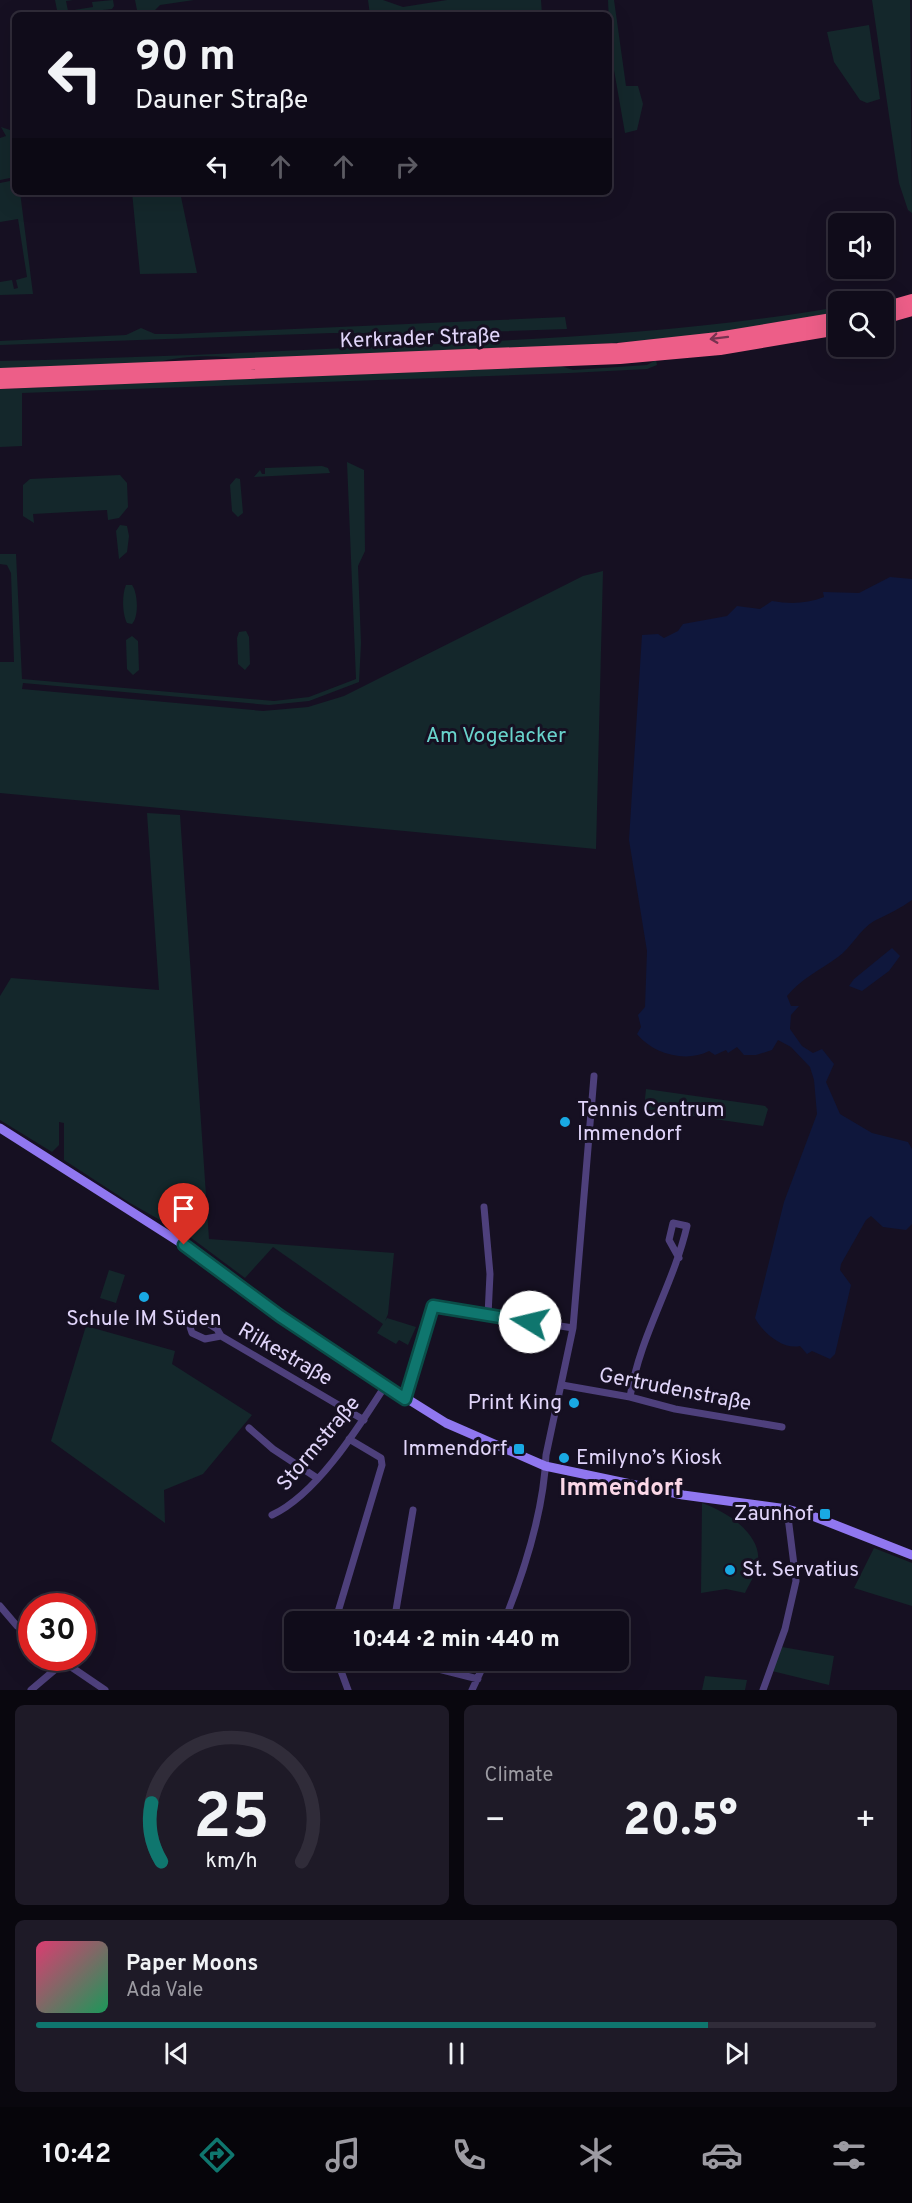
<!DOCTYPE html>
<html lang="en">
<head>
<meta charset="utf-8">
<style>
  body { margin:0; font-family:Overpass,sans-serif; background:#1e1a27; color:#f1f3f6; height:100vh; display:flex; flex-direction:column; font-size:22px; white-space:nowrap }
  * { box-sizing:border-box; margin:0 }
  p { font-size:20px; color:#9c9ba2 }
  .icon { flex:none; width:33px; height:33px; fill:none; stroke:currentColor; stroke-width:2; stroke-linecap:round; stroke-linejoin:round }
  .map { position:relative; height:1690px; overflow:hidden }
  .panel { display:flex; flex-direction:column; gap:15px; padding:15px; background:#09070e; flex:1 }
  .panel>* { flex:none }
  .hud { position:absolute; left:12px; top:12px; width:600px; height:183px; border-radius:9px; box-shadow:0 6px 24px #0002,0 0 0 2px #302c39; background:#100c1a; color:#f1f3f6; overflow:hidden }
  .tools { position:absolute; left:828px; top:213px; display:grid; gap:12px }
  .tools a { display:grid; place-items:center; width:66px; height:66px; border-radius:9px; background:#100c1a; box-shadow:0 6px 24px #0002,0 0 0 2px #302c39; font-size:30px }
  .speed { position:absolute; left:18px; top:1593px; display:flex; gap:12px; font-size:30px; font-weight:700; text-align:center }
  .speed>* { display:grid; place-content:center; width:78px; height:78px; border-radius:50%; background:#100c1a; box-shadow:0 6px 24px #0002,0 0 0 2px #302c39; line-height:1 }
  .speed .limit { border:9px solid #d22; background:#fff; color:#111 }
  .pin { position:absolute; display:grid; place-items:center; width:51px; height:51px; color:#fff; margin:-62px -26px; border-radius:50% 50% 50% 0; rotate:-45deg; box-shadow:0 0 6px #0007 }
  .pin .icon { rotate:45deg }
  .me { position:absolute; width:66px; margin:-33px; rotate:279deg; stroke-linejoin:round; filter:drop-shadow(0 0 4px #0008) }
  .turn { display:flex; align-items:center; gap:21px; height:126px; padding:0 24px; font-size:27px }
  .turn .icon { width:78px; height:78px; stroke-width:2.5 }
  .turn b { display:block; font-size:42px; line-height:51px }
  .lanes { display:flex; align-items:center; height:57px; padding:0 24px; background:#0003; justify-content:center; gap:30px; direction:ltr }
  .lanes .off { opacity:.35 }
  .big { font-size:45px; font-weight:800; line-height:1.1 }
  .panel .card { flex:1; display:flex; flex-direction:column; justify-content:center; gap:9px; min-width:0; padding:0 21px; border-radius:9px; background:#1e1a27 }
  .panel .dial { align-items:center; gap:0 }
  .dial svg { height:156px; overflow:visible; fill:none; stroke:#302c39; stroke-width:7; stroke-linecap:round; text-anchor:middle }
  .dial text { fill:#f1f3f6; stroke:none }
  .song { display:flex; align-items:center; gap:18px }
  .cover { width:72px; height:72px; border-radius:9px; background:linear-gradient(135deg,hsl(340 70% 55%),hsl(150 70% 35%)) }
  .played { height:6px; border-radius:3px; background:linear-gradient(90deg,#0f766e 80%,#302c39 80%) }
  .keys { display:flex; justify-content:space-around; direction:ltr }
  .heat { display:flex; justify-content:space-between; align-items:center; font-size:33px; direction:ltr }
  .panel .tiles { flex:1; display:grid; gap:15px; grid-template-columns:1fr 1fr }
  .card:last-child { grid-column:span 2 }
  .trip { position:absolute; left:284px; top:1611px; width:345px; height:60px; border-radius:9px; background:#100c1a; box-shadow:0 6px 24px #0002,0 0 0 2px #302c39; font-weight:800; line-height:60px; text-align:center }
  .dock { display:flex; height:96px; justify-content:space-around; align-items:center; background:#06050a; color:#9c9ba2 }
  .dock .icon { width:42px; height:42px }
  .dock .selected { color:#0f766e }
  .dock b { font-size:27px; color:#f1f3f6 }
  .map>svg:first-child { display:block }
  .green { fill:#14272b }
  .water { fill:#0f173c }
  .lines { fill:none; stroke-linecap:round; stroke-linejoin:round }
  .street { stroke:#4e407c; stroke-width:7 }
  .secondary { stroke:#9077f0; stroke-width:9 }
  .highway { stroke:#ed5e88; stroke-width:12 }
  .oneway { stroke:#773350 }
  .route-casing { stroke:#0a4d48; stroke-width:15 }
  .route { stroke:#0f766e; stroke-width:10 }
  .poi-dot { fill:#19a9e3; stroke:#161022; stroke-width:2 }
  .labels { text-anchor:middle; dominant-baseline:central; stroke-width:6; stroke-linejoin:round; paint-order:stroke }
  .street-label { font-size:21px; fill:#e1d5fa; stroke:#161022 }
  .park-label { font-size:21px; fill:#69d3cc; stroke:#161022 }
  .poi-label { font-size:21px; fill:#e1d5fa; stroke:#161022; text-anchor:start }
  .quarter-label { font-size:24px; font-weight:bold; fill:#fbd7e7; stroke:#161022 }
</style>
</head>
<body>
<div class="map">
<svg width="912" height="1690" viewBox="0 0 912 1690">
  <rect width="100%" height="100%" fill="#161022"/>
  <path class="green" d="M55 0H73L66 1 68 11 93 7 92 2 113 0 114 6 112 9 58 15Z
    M135 0H194L160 5 150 15H138Z
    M368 0H383L403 7 447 0H541L542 15H403L402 10 370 15Z
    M608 0H614L626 86H638L643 104 637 130 625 133 610 47Z
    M872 0H910L912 213 908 210 899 183Z
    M869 25 880 99 867 103 860 100 834 62 827 32Z
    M1 127 13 131 15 177 0 180V138L6 136Z
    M15 180V192H20L33 294 0 295V282L12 280 14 289 18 288 16 280 27 277 18 219 0 222V183Z
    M132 192H180L197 273 140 274Z
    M838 307V313L737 331 668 339 584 345 246 360C219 354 181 355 155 363L0 369V361C139 358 279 351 418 345 559 338 699 331 838 307Z
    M565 317 567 329 426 334 332 333 0 345V341L126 335 141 328 155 334H177Z
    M656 360 657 365 647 369 569 373 22 393V446L0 447V389L561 366 573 370 647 365Z
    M347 462 364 470 365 551 358 566 361 643 359 682 309 701 269 705 23 683 22 689 263 711 308 707 344 696 583 576 603 571 596 849 0 793V662H14L11 573 7 565 0 564V554H16L22 679 274 701 309 697 356 679Z
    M322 466 328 468 330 473 254 477 260 470 262 474H265V468Z
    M120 475 127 483 128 507 119 518 108 520 107 510 33 514 34 523 23 516V485L30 479Z
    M236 478 240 479 243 513 238 517 232 511 230 485Z
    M120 525 127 526 129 536 127 552 119 559 116 531Z
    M126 585H132C138 593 139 617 132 624L127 623C122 613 122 594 126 585Z
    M246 631 249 637 250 664 245 670 238 664 237 638 239 632Z
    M132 636 138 641 139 670 133 675 127 669 126 640Z
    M147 813 180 815 209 1239 394 1253 388 1314 385 1321 387 1318 416 1327 408 1345 399 1340 396 1344 377 1333 383 1324 273 1247 245 1278 190 1237 130 1203 64 1160V1123L59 1122V1145L52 1152 0 1120V996L11 978 159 990Z
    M646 1089 765 1106 768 1109 763 1126 644 1109Z
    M109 1270 125 1275 116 1303 100 1298Z
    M86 1326 175 1351 172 1364 252 1415 203 1474 164 1490 165 1523 51 1441Z
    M702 1503C726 1511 766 1536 757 1567 755 1576 749 1584 745 1593L726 1589 701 1593Z
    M874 1548 912 1563V1606L854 1588Z
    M782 1647 834 1656 829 1685 772 1671Z
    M705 1676 747 1680 745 1690H702Z"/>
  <path class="water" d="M890 577 912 579V900C901 908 888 914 874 921 860 929 851 948 838 957 820 970 801 979 787 996L791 1006H799L791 1015 790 1029 802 1046 813 1053 822 1049 834 1064 826 1082 840 1114 872 1133 908 1142 912 1149V1224L906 1230 883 1227 871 1216 866 1220 841 1264 840 1270 851 1285 835 1354 830 1359 812 1351 807 1354 800 1346C783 1350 762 1332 755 1318L784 1202 817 1114 814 1080 810 1067 791 1047 778 1040 772 1050 756 1055H744L737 1047 728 1053 726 1050 715 1055 709 1051C686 1063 653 1054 637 1034L641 1027 638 1015 645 1007 647 951 629 840 642 635 658 634 664 638 678 631 683 624 727 616 737 606 760 609 772 601C790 604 806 604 824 597L823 592 859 593Z
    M892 948 900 956 889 971 862 991 849 986 854 979Z"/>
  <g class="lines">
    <path class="street" d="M484 1207 490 1274 488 1315
      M221 1336 205 1339 192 1333 189 1324 192 1318 198 1317 217 1329 221 1336 364 1420
      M562 1385 630 1397 675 1409 782 1427
      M630 1397C640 1335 673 1286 687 1226L673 1223 669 1240 679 1258
      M405 1399 433 1306 573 1328
      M249 1428 273 1449 317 1478
      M272 1515C317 1494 358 1428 385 1386
      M0 1606 17 1626 32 1637
      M335 1622 382 1465 381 1458 349 1439
      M394 1622 413 1510
      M504 1622C524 1572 544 1509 546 1455L573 1328 594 1076
      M58 1658 105 1690
      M337 1660 348 1690
      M403 1660 478 1679
      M31 1690 64 1662
      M472 1690 486 1660
      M763 1690 785 1629 796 1581 787 1509"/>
    <path class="secondary" d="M0 1128 184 1245 334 1353 446 1423 545 1466 683 1495 787 1509 815 1517 912 1555"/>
    <path class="highway" d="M884 308 912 300
      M884 318 912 310
      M0 374 618 349 718 338 838 318
      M0 383 620 358 720 349 838 329"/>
  </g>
  <defs><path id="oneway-shaft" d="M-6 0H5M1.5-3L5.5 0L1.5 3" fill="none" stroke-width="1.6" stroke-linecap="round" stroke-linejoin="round" transform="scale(1.5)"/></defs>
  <use class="oneway" href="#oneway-shaft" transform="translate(719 338) rotate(173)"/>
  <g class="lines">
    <defs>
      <path id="route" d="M184 1245 280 1316 405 1399 433 1306 530 1322"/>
    </defs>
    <use href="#route" class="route-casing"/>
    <use href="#route" class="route"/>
  </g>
  <g class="poi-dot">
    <circle cx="565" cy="1122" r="6"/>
    <circle cx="144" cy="1297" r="6"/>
    <circle cx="574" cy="1403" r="6"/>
    <rect x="513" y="1443" width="12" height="12" rx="3"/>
    <circle cx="564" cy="1458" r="6"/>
    <rect x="819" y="1508" width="12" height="12" rx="3"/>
    <circle cx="730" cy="1570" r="6"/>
  </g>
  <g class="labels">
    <g class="street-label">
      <text transform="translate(420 339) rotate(-2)">Kerkrader Straße</text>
      <text transform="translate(285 1355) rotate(30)">Rilkestraße</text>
      <text transform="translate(675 1390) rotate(11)">Gertrudenstraße</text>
      <text transform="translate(319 1444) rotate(-50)">Stormstraße</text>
    </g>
    <g class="park-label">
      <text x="496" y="736">Am Vogelacker</text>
    </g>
    <g class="poi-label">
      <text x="577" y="1110">Tennis Centrum<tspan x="577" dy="24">Immendorf</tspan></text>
      <text x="144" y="1319" text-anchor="middle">Schule IM Süden</text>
      <text x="562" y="1403" text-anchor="end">Print King</text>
      <text x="507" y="1449" text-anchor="end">Immendorf</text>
      <text x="576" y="1458">Emilyno’s Kiosk</text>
      <text x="813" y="1514" text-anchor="end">Zaunhof</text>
      <text x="742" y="1570">St. Servatius</text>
    </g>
    <g class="quarter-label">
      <text x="621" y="1489">Immendorf</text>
    </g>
  </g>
</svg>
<div class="tools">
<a><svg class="icon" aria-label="sound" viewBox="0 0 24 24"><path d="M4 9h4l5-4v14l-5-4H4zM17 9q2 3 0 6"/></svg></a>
<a><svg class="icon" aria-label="search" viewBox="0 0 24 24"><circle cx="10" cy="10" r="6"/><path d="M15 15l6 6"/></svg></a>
</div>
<div class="speed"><div class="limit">30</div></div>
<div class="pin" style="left:184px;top:1245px;background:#d93025"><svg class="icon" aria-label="arrive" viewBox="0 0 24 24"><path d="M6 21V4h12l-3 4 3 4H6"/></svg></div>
<svg class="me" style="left:530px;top:1322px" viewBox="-20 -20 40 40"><circle r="19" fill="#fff"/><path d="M0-13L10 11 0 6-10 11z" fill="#0f766e"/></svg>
<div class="trip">10:44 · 2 min · 440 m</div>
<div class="hud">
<div class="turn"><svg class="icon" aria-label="left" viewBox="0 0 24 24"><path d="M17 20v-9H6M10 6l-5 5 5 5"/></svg><div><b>90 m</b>Dauner Straße</div></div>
<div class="lanes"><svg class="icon" aria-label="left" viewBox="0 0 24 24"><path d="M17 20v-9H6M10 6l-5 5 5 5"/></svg><svg class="icon off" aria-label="ahead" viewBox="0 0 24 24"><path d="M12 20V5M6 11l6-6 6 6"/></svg><svg class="icon off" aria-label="ahead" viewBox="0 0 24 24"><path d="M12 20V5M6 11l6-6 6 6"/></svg><svg class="icon off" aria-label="right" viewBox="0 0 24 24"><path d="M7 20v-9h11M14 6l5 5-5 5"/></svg></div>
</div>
</div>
<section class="panel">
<div class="tiles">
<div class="card dial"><svg viewBox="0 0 100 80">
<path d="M14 69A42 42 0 1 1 86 69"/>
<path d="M14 69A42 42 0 0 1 9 39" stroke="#0f766e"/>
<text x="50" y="56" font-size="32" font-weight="700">25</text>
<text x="50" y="72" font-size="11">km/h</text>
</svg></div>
<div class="card"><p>Climate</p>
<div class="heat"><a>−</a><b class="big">20.5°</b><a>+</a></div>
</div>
<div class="card">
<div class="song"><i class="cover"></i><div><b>Paper Moons</b><p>Ada Vale</p></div></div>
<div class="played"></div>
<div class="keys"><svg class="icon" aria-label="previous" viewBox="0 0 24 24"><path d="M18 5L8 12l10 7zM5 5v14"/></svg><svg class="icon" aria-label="pause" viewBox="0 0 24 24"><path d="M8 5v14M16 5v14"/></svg><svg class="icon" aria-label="next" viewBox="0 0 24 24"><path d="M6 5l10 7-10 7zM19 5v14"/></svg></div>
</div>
</div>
</section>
<nav class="dock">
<b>10:42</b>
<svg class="icon selected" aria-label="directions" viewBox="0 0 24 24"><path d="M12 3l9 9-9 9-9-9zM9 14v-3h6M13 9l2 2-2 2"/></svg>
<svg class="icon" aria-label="music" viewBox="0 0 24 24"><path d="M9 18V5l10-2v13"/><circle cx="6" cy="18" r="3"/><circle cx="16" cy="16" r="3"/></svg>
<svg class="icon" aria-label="phone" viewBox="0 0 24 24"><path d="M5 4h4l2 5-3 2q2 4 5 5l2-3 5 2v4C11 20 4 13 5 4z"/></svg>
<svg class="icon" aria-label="climate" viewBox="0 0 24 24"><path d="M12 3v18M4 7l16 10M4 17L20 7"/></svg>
<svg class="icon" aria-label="car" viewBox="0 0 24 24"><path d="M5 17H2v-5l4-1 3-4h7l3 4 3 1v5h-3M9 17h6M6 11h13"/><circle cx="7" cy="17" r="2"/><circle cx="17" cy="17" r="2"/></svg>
<svg class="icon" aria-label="filters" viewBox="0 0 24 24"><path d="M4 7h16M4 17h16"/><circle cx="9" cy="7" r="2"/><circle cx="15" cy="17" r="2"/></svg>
</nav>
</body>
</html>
